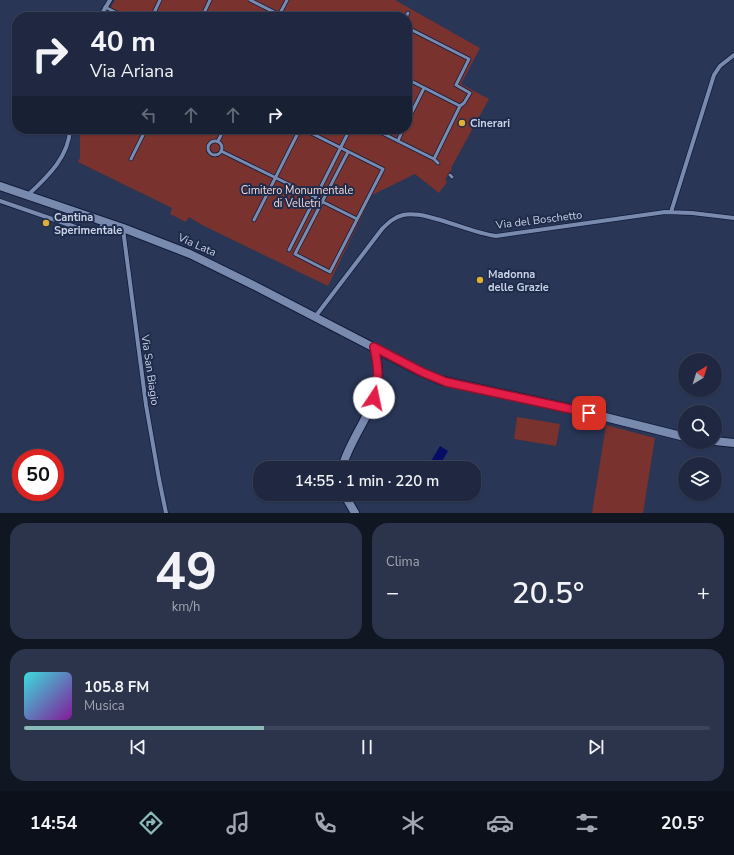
<!DOCTYPE html>
<html lang="it">
<head>
<meta charset="utf-8">
<style>
  body { margin:0; font-family:"Nunito Sans",sans-serif; background:#2c344b; color:#f1f3f6; height:100vh; display:flex; flex-direction:column; font-size:15px; white-space:nowrap }
  * { box-sizing:border-box; margin:0 }
  p { font-size:13px; color:#a1a6b1 }
  .icon { flex:none; width:22px; height:22px; fill:none; stroke:currentColor; stroke-width:2; stroke-linecap:round; stroke-linejoin:round }
  .map { position:relative; height:513px; overflow:hidden }
  .drawer { display:flex; flex-direction:column; gap:10px; padding:10px; background:#111623; flex:1 }
  .drawer>* { flex:none }
  .top-card { position:absolute; left:12px; top:12px; width:400px; height:122px; border-radius:16px; box-shadow:0 1px 3px #0004,0 0 0 1px #3c4459; background:#1f2840; color:#f1f3f6; overflow:hidden }
  .needle { width:26px; rotate:38deg }
  .tools { position:absolute; left:678px; top:353px; display:grid; gap:8px }
  .tools a { display:grid; place-items:center; width:44px; height:44px; border-radius:50%; background:#1f2840; box-shadow:0 1px 3px #0004,0 0 0 1px #3c4459; font-size:20px }
  .speed { position:absolute; left:12px; top:449px; display:flex; gap:8px; font-size:20px; font-weight:700; text-align:center }
  .speed>* { display:grid; place-content:center; width:52px; height:52px; border-radius:50%; background:#1f2840; box-shadow:0 1px 3px #0004,0 0 0 1px #3c4459; line-height:1 }
  .speed .limit { border:6px solid #d22; background:#fff; color:#111 }
  .pin { position:absolute; display:grid; place-items:center; width:34px; height:34px; color:#fff; margin:-17px; border-radius:8px; box-shadow:0 2px 6px #0006 }
  .me { position:absolute; width:44px; margin:-22px; rotate:11deg; stroke-linejoin:round; filter:drop-shadow(0 0 3px #0008) }
  .turn { display:flex; align-items:center; gap:14px; height:84px; padding:0 12px; font-size:18px }
  .turn .icon { width:52px; height:52px; stroke-width:2.5 }
  .turn b { display:block; font-size:28px; line-height:34px }
  .lanes { display:flex; align-items:center; height:38px; padding:0 12px; background:#0003; justify-content:center; gap:20px; direction:ltr }
  .lanes .off { opacity:.35 }
  .big { font-size:30px; font-weight:600; line-height:1.1 }
  .drawer .card { flex:1; display:flex; flex-direction:column; justify-content:center; gap:6px; min-width:0; padding:0 14px; border-radius:16px; background:#2c344b }
  .drawer .dial { align-items:center; gap:0 }
  .dial b { font-size:52px; line-height:1 }
  .song { display:flex; align-items:center; gap:12px }
  .cover { width:48px; height:48px; border-radius:6px; background:linear-gradient(135deg,hsl(180 70% 55%),hsl(290 70% 35%)) }
  .played { height:4px; border-radius:2px; background:linear-gradient(90deg,#8bbbb9 35%,#3c4459 35%) }
  .keys { display:flex; justify-content:space-around; direction:ltr }
  .heat { display:flex; justify-content:space-between; align-items:center; font-size:22px; direction:ltr }
  .drawer .tiles { flex:1; display:grid; gap:10px; grid-template-columns:1fr 1fr }
  .card:last-child { grid-column:span 2 }
  .trip { position:absolute; left:253px; top:461px; width:228px; height:40px; border-radius:16px; background:#1f2840; box-shadow:0 1px 3px #0004,0 0 0 1px #3c4459; font-weight:600; line-height:40px; text-align:center }
  .tabs { display:flex; height:64px; justify-content:space-around; align-items:center; background:#0c101a; color:#a1a6b1 }
  .tabs .icon { width:28px; height:28px }
  .tabs .on { color:#8bbbb9 }
  .tabs b { font-size:18px; color:#f1f3f6 }
  .map>svg:first-child { display:block }
  .green { fill:#79322d }
  .water { fill:#060d67 }
  .lines { fill:none; stroke-linecap:round; stroke-linejoin:round }
  .lane-casing { stroke:#111c3a; stroke-width:4.5 }
  .street-casing { stroke:#111c3a; stroke-width:5.5 }
  .secondary-casing { stroke:#111c3a; stroke-width:10 }
  .lane { stroke:#798aaf; stroke-width:3 }
  .street { stroke:#798aaf; stroke-width:4 }
  .secondary { stroke:#798aaf; stroke-width:8 }
  .route-casing { stroke:#92132f; stroke-width:10 }
  .route { stroke:#e11d48; stroke-width:7 }
  .poi-dot { fill:#e0b034; stroke:#1f2b4b; stroke-width:1.5 }
  .labels { text-anchor:middle; dominant-baseline:central; stroke-width:4; stroke-linejoin:round; paint-order:stroke }
  .poi-label { font-size:11px; font-weight:bold; fill:#c8d2e6; stroke:#1f2b4b; text-anchor:start }
  .park-label { font-size:11px; fill:#f7d7d3; stroke:#1f2b4b }
  .street-label { font-size:11px; fill:#c8d2e6; stroke:#1f2b4b }
</style>
</head>
<body>
<div class="map">
<svg width="734" height="513" viewBox="0 0 734 513">
  <rect width="100%" height="100%" fill="#293656"/>
  <path class="green" d="M115 0H395L480 48 461 84 489 99 451 168 452 169 445 179 447 182 439 193 415 174 372 195 328 286 202 225 189 217 186 222 170 214 172 208 78 162 80 158V129H407V17H105Z
    M517 417 560 424 556 446 514 439Z
    M606 425 655 438 643 513H592Z"/>
  <path class="water" d="M440 446 448 451 438 468H432L428 466Z"/>
  <g class="lines">
    <defs>
      <path id="lane" d="M250 0 284 17
        M105 7 125 17
        M152 17 160 0
        M202 17 210 0
        M278 17 287 0
        M406 17 408 13
        M407 35 410 29 469 59 456 85 470 93 464 103 460 106 434 159
        M407 79 460 106
        M407 122 424 88
        M303 129 383 169 330 272 295 254 348 152
        M374 129 434 159 438 163
        M208 148a7 7 0 1 1 14 0a7 7 0 1 1-14 0Z
        M218 141 224 129
        M398 141 403 129
        M221 151 315 197
        M131 159 146 129
        M450 175 452 177
        M323 202 357 219
        M254 220 300 129
        M289 250 350 129"/>
      <path id="street" d="M100 17 110 0
        M28 195C47 177 69 157 70 129
        M0 201 84 230H97L106 223
        M671 212 714 75 720 66 734 55
        M123 229 146 405 159 479 166 513
        M315 317 382 229C388 223 394 217 403 215 427 210 469 233 496 236L665 212 692 213 734 218"/>
      <path id="secondary" d="M0 186 123 228 190 254 257 287 417 370 440 380 581 411 685 437
        M715 441 734 443
        M342 468C350 437 376 411 378 378 379 368 377 358 374 347
        M344 494 355 513"/>
    </defs>
    <use href="#lane" class="lane-casing"/>
    <use href="#street" class="street-casing"/>
    <use href="#secondary" class="secondary-casing"/>
    <use href="#lane" class="lane"/>
    <use href="#street" class="street"/>
    <use href="#secondary" class="secondary"/>
  </g>
  <g class="lines">
    <defs>
      <path id="route" d="M374 398C380 380 378 365 374 347L422 372 446 382 589 413"/>
    </defs>
    <use href="#route" class="route-casing"/>
    <use href="#route" class="route"/>
  </g>
  <g class="poi-dot">
    <circle cx="462" cy="123" r="4"/>
    <circle cx="46" cy="223" r="4"/>
    <circle cx="480" cy="280" r="4"/>
  </g>
  <g class="labels">
    <g class="poi-label">
      <text x="470" y="123">Cinerari</text>
      <text x="54" y="217">Cantina<tspan x="54" dy="13">Sperimentale</tspan></text>
      <text x="488" y="274">Madonna<tspan x="488" dy="13">delle Grazie</tspan></text>
    </g>
    <g class="park-label">
      <text x="297" y="190">Cimitero Monumentale<tspan x="297" dy="13">di Velletri</tspan></text>
    </g>
    <g class="street-label">
      <text transform="translate(539 220) rotate(-7)">Via del Boschetto</text>
      <text transform="translate(197 245) rotate(24)">Via Lata</text>
      <text transform="translate(150 370) rotate(82)">Via San Biagio</text>
    </g>
  </g>
</svg>
<div class="tools">
<a><svg class="needle" viewBox="-14 -14 28 28"><path d="M0-13l5 13h-10z" fill="#e53935"/><path d="M0 13l5-13h-10z" fill="#a1a6b1"/></svg></a>
<a><svg class="icon" aria-label="search" viewBox="0 0 24 24"><circle cx="10" cy="10" r="6"/><path d="M15 15l6 6"/></svg></a>
<a><svg class="icon" aria-label="layers" viewBox="0 0 24 24"><path d="M12 4l9 5-9 5-9-5zM3 14l9 5 9-5"/></svg></a>
</div>
<div class="speed"><div class="limit">50</div></div>
<div class="pin" style="left:589px;top:413px;background:#d93025"><svg class="icon" aria-label="arrive" viewBox="0 0 24 24"><path d="M6 21V4h12l-3 4 3 4H6"/></svg></div>
<svg class="me" style="left:374px;top:398px" viewBox="-20 -20 40 40"><circle r="19" fill="#fff"/><path d="M0-13L10 11 0 6-10 11z" fill="#e11d48"/></svg>
<div class="trip">14:55 · 1 min · 220 m</div>
<div class="top-card">
<div class="turn"><svg class="icon" aria-label="right" viewBox="0 0 24 24"><path d="M7 20v-9h11M14 6l5 5-5 5"/></svg><div><b>40 m</b>Via Ariana</div></div>
<div class="lanes"><svg class="icon off" aria-label="left" viewBox="0 0 24 24"><path d="M17 20v-9H6M10 6l-5 5 5 5"/></svg><svg class="icon off" aria-label="ahead" viewBox="0 0 24 24"><path d="M12 20V5M6 11l6-6 6 6"/></svg><svg class="icon off" aria-label="ahead" viewBox="0 0 24 24"><path d="M12 20V5M6 11l6-6 6 6"/></svg><svg class="icon" aria-label="right" viewBox="0 0 24 24"><path d="M7 20v-9h11M14 6l5 5-5 5"/></svg></div>
</div>
</div>
<section class="drawer">
<div class="tiles">
<div class="card dial"><b>49</b><p>km/h</p></div>
<div class="card"><p>Clima</p>
<div class="heat"><a>−</a><b class="big">20.5°</b><a>+</a></div>
</div>
<div class="card">
<div class="song"><i class="cover"></i><div><b>105.8 FM</b><p>Musica</p></div></div>
<div class="played"></div>
<div class="keys"><svg class="icon" aria-label="previous" viewBox="0 0 24 24"><path d="M18 5L8 12l10 7zM5 5v14"/></svg><svg class="icon" aria-label="pause" viewBox="0 0 24 24"><path d="M8 5v14M16 5v14"/></svg><svg class="icon" aria-label="next" viewBox="0 0 24 24"><path d="M6 5l10 7-10 7zM19 5v14"/></svg></div>
</div>
</div>
</section>
<nav class="tabs">
<b>14:54</b>
<svg class="icon on" aria-label="directions" viewBox="0 0 24 24"><path d="M12 3l9 9-9 9-9-9zM9 14v-3h6M13 9l2 2-2 2"/></svg>
<svg class="icon" aria-label="music" viewBox="0 0 24 24"><path d="M9 18V5l10-2v13"/><circle cx="6" cy="18" r="3"/><circle cx="16" cy="16" r="3"/></svg>
<svg class="icon" aria-label="phone" viewBox="0 0 24 24"><path d="M5 4h4l2 5-3 2q2 4 5 5l2-3 5 2v4C11 20 4 13 5 4z"/></svg>
<svg class="icon" aria-label="climate" viewBox="0 0 24 24"><path d="M12 3v18M4 7l16 10M4 17L20 7"/></svg>
<svg class="icon" aria-label="car" viewBox="0 0 24 24"><path d="M5 17H2v-5l4-1 3-4h7l3 4 3 1v5h-3M9 17h6M6 11h13"/><circle cx="7" cy="17" r="2"/><circle cx="17" cy="17" r="2"/></svg>
<svg class="icon" aria-label="filters" viewBox="0 0 24 24"><path d="M4 7h16M4 17h16"/><circle cx="9" cy="7" r="2"/><circle cx="15" cy="17" r="2"/></svg>
<b>20.5°</b>
</nav>
</body>
</html>
